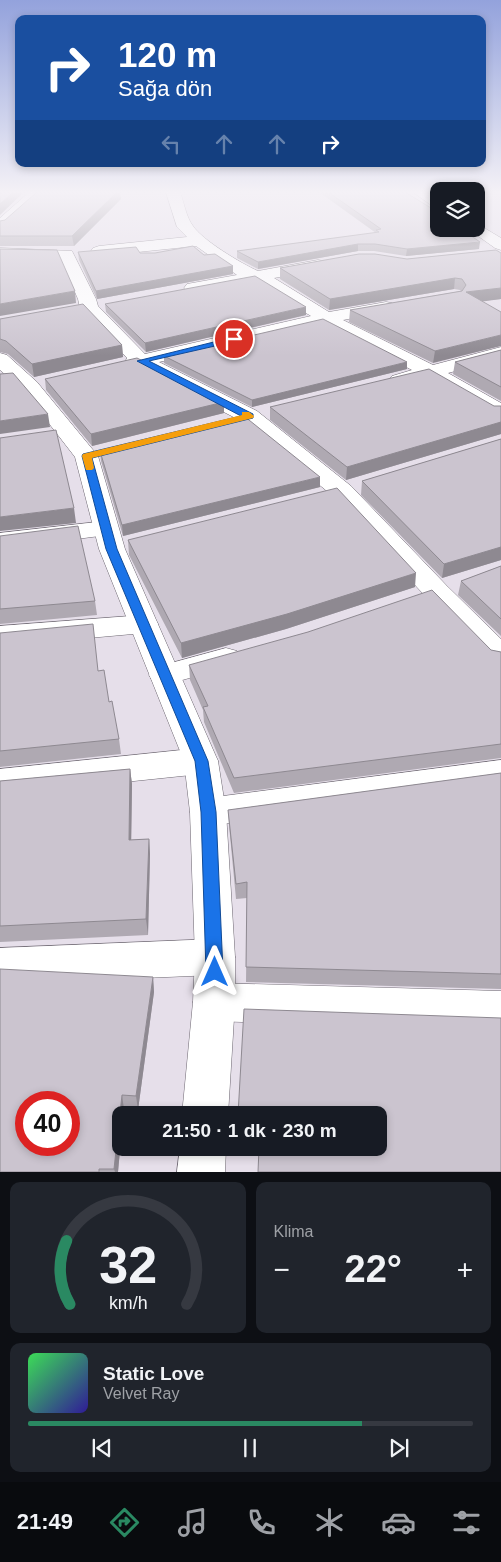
<!DOCTYPE html>
<html lang="tr">
<head>
<meta charset="utf-8">
<style>
  body { margin:0; font-family:Helvetica,sans-serif; background:#20242c; color:#f1f3f6; height:100vh; display:flex; flex-direction:column; font-size:19px; white-space:nowrap }
  * { box-sizing:border-box; margin:0 }
  p { font-size:16px; color:#9ea1a6 }
  .icon { flex:none; width:28px; height:28px; fill:none; stroke:currentColor; stroke-width:2; stroke-linecap:round; stroke-linejoin:round }
  .map { position:relative; height:1172px; overflow:hidden }
  .details { display:flex; flex-direction:column; gap:10px; padding:10px; background:#0d0f14; flex:1 }
  .details>* { flex:none }
  .hud { position:absolute; left:15px; top:15px; width:471px; height:152px; border-radius:10px; box-shadow:0 2px 8px #0003; background:#1a4fa0; color:#fff; overflow:hidden }
  .tools { position:absolute; left:430px; top:182px; display:grid; gap:10px }
  .tools a { display:grid; place-items:center; width:55px; height:55px; border-radius:10px; background:#171b24; box-shadow:0 2px 8px #0003; font-size:25px }
  .speed { position:absolute; left:15px; top:1091px; display:flex; gap:10px; font-size:25px; font-weight:700; text-align:center }
  .speed>* { display:grid; place-content:center; width:65px; height:65px; border-radius:50%; background:#171b24; box-shadow:0 2px 8px #0003; line-height:1 }
  .speed .limit { border:8px solid #d22; background:#fff; color:#111 }
  .pin { position:absolute; display:grid; place-items:center; width:42px; height:42px; color:#fff; margin:-21px; border:2px solid #fff; border-radius:50%; box-shadow:0 1px 5px #0007 }
  .me { position:absolute; width:55px; margin:-28px; rotate:0deg; stroke-linejoin:round; filter:drop-shadow(0 0 4px #0008) }
  .turn { display:flex; align-items:center; gap:18px; height:105px; padding:0 20px; font-size:22px }
  .turn .icon { width:65px; height:65px; stroke-width:2.5 }
  .turn b { display:block; font-size:35px; line-height:42px }
  .lanes { display:flex; align-items:center; height:48px; padding:0 20px; background:#0003; justify-content:center; gap:25px; direction:ltr }
  .lanes .off { opacity:.35 }
  .big { font-size:38px; font-weight:800; line-height:1.1 }
  .details .widget { flex:1; display:flex; flex-direction:column; justify-content:center; gap:8px; min-width:0; padding:0 18px; border-radius:10px; background:#20242c }
  .details .dial { align-items:center; gap:0 }
  .dial svg { height:130px; overflow:visible; fill:none; stroke:#363941; stroke-width:7; stroke-linecap:round; text-anchor:middle }
  .dial text { fill:#f1f3f6; stroke:none }
  .song { display:flex; align-items:center; gap:15px }
  .cover { width:60px; height:60px; border-radius:8px; background:linear-gradient(135deg,hsl(130 70% 55%),hsl(250 70% 35%)) }
  .played { height:5px; border-radius:2px; background:linear-gradient(90deg,#2a8962 75%,#363941 75%) }
  .keys { display:flex; justify-content:space-around; direction:ltr }
  .heat { display:flex; justify-content:space-between; align-items:center; font-size:28px; direction:ltr }
  .details .tiles { flex:1; display:grid; gap:10px; grid-template-columns:1fr 1fr }
  .widget:last-child { grid-column:span 2 }
  .trip { position:absolute; left:112px; top:1106px; width:275px; height:50px; border-radius:10px; background:#171b24; box-shadow:0 2px 8px #0003; font-weight:800; line-height:50px; text-align:center }
  .tab-bar { display:flex; height:80px; justify-content:space-around; align-items:center; background:#090b0e; color:#9ea1a6 }
  .tab-bar .icon { width:35px; height:35px }
  .tab-bar .selected { color:#2a8962 }
  .tab-bar b { font-size:22px; color:#f1f3f6 }
  .map>svg:first-child { display:block }
  .lines { fill:none; stroke-linecap:round; stroke-linejoin:round }
  .minor-casing { stroke:#6c6670; stroke-width:1 }
  .tertiary-casing { stroke:#6c6670; stroke-width:1 }
  .minor { fill:#fff; fill-rule:evenodd }
  .tertiary { fill:#fff; fill-rule:evenodd }
  .wall { fill:#afa9b2 }
  .shaded-wall { fill:#8e8991 }
  .building { fill:#cbc4cf; stroke:#8e8991; fill-rule:evenodd }
  .route { fill:#1a73e8; stroke:#114b97 }
  .slow { fill:#f59e0b }
</style>
</head>
<body>
<div class="map">
<svg width="501" height="1172" viewBox="0 0 501 1172">
  <rect width="100%" height="100%" fill="#e6dfea"/>
  <g class="lines">
    <defs>
      <path id="minor" d="M166 192H180C184 202 186 217 193 226 202 240 242 264 258 271L318 260 324 261 326 265 324 269 274 278 329 312 386 302 392 303 395 307 392 311 343 320 433 365 501 347V359L448 373 501 403V418L493 417 428 379 399 386 392 384 389 380 392 376 412 370 323 324 159 362 257 411 351 486 447 586 501 639V666L490 663 427 598 333 496 241 421 138 367 128 366 125 362 127 358 80 308 78 299 60 259 0 258V248L72 251 96 299 98 306 145 354 311 316 254 282 193 293 187 292 184 288 187 284 237 275 196 246 99 256 93 254 91 251 93 248 99 246 187 237 177 227Z
        M413 192H430L439 198V208L434 207Z
        M476 223 501 238V250L495 248 471 231 469 229H476Z
        M106 521 115 524 119 529 115 534 0 549V533Z
        M144 615 154 617 158 624 154 631 144 633 0 646V626Z
        M226 648 237 651 241 658 237 665 164 685 153 682 149 675 153 668Z
        M201 748 213 752 218 761 213 770 201 774 0 795V769Z
        M501 760V786L208 826 196 822 190 812 196 802 208 798Z
        M215 939 229 944 235 957 229 970 215 975 0 984V948Z
        M214 983 501 991V1031L214 1021 199 1016 193 1002 199 988Z"/>
      <path id="tertiary" d="M27 192H41L38 200 5 229 0 231V218L26 195Z
        M0 353 7 355 37 382 98 456 125 549 218 761 226 812 235 957V1002L228 1115H182L193 1002 195 957 190 812 184 761 99 549 75 457 23 390 0 370Z
        M180 1148H226L225 1172H177Z"/>
    </defs>
    <use href="#minor" class="minor-casing"/>
    <use href="#tertiary" class="tertiary-casing"/>
    <use href="#minor" class="minor"/>
    <use href="#tertiary" class="tertiary"/>
  </g>
  <path class="wall" d="M319 192H405L479 249 406 256 374 251H358L258 269 237 258V251L376 233Z
    M121 199 74 246H0V221Z
    M496 250 501 299 481 301 433 363 349 322 350 310 461 291 460 290 454 289 329 310 280 279V268L407 259Z
    M78 252 204 255 233 266V274L97 299 79 260Z
    M105 304 306 315 146 352 106 312Z
    M0 319 122 345 123 357 34 377 8 354 0 352Z
    M501 350V401L453 374 455 362Z
    M164 356 407 369 252 407 164 363Z
    M45 379 224 402V413L92 446 46 390Z
    M494 406H501V434L346 480 270 420V407Z
    M501 439V560L442 578 361 495 362 481Z
    M100 451 320 487 123 536 101 461Z
    M0 536 95 601 97 615 0 624Z
    M128 540 415 587 286 629 182 658 129 555Z
    M501 566V636L458 595 461 581Z
    M0 633 98 671 109 702 119 739 121 754 0 767Z
    M491 650 501 652V758L234 793 204 722 203 710 190 680 189 665Z
    M130 769 132 784 131 840 149 839 150 854 148 935 0 942V781Z
    M501 773V989L246 982 247 898 236 899 229 825 228 810Z
    M153 977 154 992 138 1110 124 1109 118 1172H0Z"/>
  <path class="shaded-wall" d="M13 192H24L0 215V204Z
    M117 192H120L121 199 74 246 72 236Z
    M480 242 479 249 406 256 407 249Z
    M358 244V251L258 269V262Z
    M233 266V274L97 299 96 291Z
    M455 278 454 289 329 310 330 299Z
    M501 288V299L464 304 466 292Z
    M75 291 76 303 0 316V304Z
    M306 307V315L146 352 145 343Z
    M501 335V346L433 363 435 351Z
    M122 345 123 357 34 377 32 364Z
    M407 362V369L252 407V400Z
    M224 402V413L92 446 91 434Z
    M48 414 50 427 0 434V421Z
    M501 422V434L346 480 347 467Z
    M320 477V487L123 536 122 525Z
    M74 508 76 523 0 531V517Z
    M501 547V560L442 578 444 564Z
    M416 573 415 587 286 629 182 658 181 643Z
    M130 769 132 784 131 855 129 840Z
    M149 839 150 854 148 935 146 919Z
    M153 977 154 992 138 1110 136 1096Z
    M122 1095 124 1109 123 1115H121V1137L118 1172H115L114 1169Z"/>
  <path class="building" d="M0 192H13L0 204Z
    M37 192H117L72 236H0V221L5 220Z
    M328 192H405L439 213V229H461L480 242 407 249 375 244H358L258 262 237 251 379 232 376 230 381 229Z
    M193 246 204 255 215 254 233 266 96 291 78 252 136 247 140 253H155Z
    M0 249 57 250 75 291 0 304Z
    M496 250 501 253V288L466 292 501 312V335L435 351 350 310 462 291 466 285 462 279 455 278 330 299 280 268 359 254H375L407 259Z
    M255 276 306 307 145 343 105 304Z
    M83 304 122 345 32 364 6 341 0 339V319Z
    M323 319 407 362 252 400 164 356Z
    M501 350V387L455 362Z
    M137 358 224 402 91 434 45 379Z
    M429 369 494 406H501V422L347 467 270 407Z
    M13 373 48 414 0 421V374Z
    M244 416 320 477 122 525 100 451Z
    M56 430 74 508 0 517V438Z
    M501 439V547L444 564 362 481Z
    M337 488 416 573 287 614 181 643 128 540Z
    M78 526 95 601 0 609V536Z
    M501 566V619L461 581Z
    M432 590 491 650 501 652V744L234 778 203 707 208 706 189 665 308 632Z
    M93 624 98 671 104 670 109 702 112 701 119 739 0 751V633Z
    M130 769 129 840 149 839 146 919 0 926V781Z
    M501 773V974L246 967 247 882 236 884 228 810Z
    M0 969 153 977 136 1096 122 1095 114 1169H99V1172H0ZM26 1102H69V1145H26Z
    M244 1009 501 1018V1172H258L259 1148H379V1115H238Z"/>
  <linearGradient id="sky" x2="0" y2="1"><stop stop-color="#93a2dc"/><stop offset="0.54" stop-color="#f4f1f6"/><stop offset="1" stop-color="#f4f1f6" stop-opacity="0"/></linearGradient>
  <rect width="501" height="356" fill="url(#sky)"/>
  <path class="route" d="M234 337H237V341L149 361 253 414V418L92 458 117 549 208 761 216 812 223 972 221 978 215 980 209 978 206 972 201 812 195 761 106 549 82 456 83 454 241 416 137 361Z"/>
  <path class="slow" d="M242 412H249L254 416 253 418 92 458 94 468 92 470H86L82 456 83 454 242 415Z"/>
</svg>
<div class="tools">
<a><svg class="icon" aria-label="layers" viewBox="0 0 24 24"><path d="M12 4l9 5-9 5-9-5zM3 14l9 5 9-5"/></svg></a>
</div>
<div class="speed"><div class="limit">40</div></div>
<div class="pin" style="left:234px;top:339px;background:#d93025"><svg class="icon" aria-label="arrive" viewBox="0 0 24 24"><path d="M6 21V4h12l-3 4 3 4H6"/></svg></div>
<svg class="me" style="left:215px;top:972px" viewBox="-20 -20 40 40"><path d="M0-17L14 15 0 8-14 15z" fill="#1a73e8" stroke="#fff" stroke-width="4"/></svg>
<div class="trip">21:50 · 1 dk · 230 m</div>
<div class="hud">
<div class="turn"><svg class="icon" aria-label="right" viewBox="0 0 24 24"><path d="M7 20v-9h11M14 6l5 5-5 5"/></svg><div><b>120 m</b>Sağa dön</div></div>
<div class="lanes"><svg class="icon off" aria-label="left" viewBox="0 0 24 24"><path d="M17 20v-9H6M10 6l-5 5 5 5"/></svg><svg class="icon off" aria-label="ahead" viewBox="0 0 24 24"><path d="M12 20V5M6 11l6-6 6 6"/></svg><svg class="icon off" aria-label="ahead" viewBox="0 0 24 24"><path d="M12 20V5M6 11l6-6 6 6"/></svg><svg class="icon" aria-label="right" viewBox="0 0 24 24"><path d="M7 20v-9h11M14 6l5 5-5 5"/></svg></div>
</div>
</div>
<section class="details">
<div class="tiles">
<div class="widget dial"><svg viewBox="0 0 100 80">
<path d="M14 69A42 42 0 1 1 86 69"/>
<path d="M14 69A42 42 0 0 1 12 30" stroke="#2a8962"/>
<text x="50" y="56" font-size="32" font-weight="700">32</text>
<text x="50" y="72" font-size="11">km/h</text>
</svg></div>
<div class="widget"><p>Klima</p>
<div class="heat"><a>−</a><b class="big">22°</b><a>+</a></div>
</div>
<div class="widget">
<div class="song"><i class="cover"></i><div><b>Static Love</b><p>Velvet Ray</p></div></div>
<div class="played"></div>
<div class="keys"><svg class="icon" aria-label="previous" viewBox="0 0 24 24"><path d="M18 5L8 12l10 7zM5 5v14"/></svg><svg class="icon" aria-label="pause" viewBox="0 0 24 24"><path d="M8 5v14M16 5v14"/></svg><svg class="icon" aria-label="next" viewBox="0 0 24 24"><path d="M6 5l10 7-10 7zM19 5v14"/></svg></div>
</div>
</div>
</section>
<nav class="tab-bar">
<b>21:49</b>
<svg class="icon selected" aria-label="directions" viewBox="0 0 24 24"><path d="M12 3l9 9-9 9-9-9zM9 14v-3h6M13 9l2 2-2 2"/></svg>
<svg class="icon" aria-label="music" viewBox="0 0 24 24"><path d="M9 18V5l10-2v13"/><circle cx="6" cy="18" r="3"/><circle cx="16" cy="16" r="3"/></svg>
<svg class="icon" aria-label="phone" viewBox="0 0 24 24"><path d="M5 4h4l2 5-3 2q2 4 5 5l2-3 5 2v4C11 20 4 13 5 4z"/></svg>
<svg class="icon" aria-label="climate" viewBox="0 0 24 24"><path d="M12 3v18M4 7l16 10M4 17L20 7"/></svg>
<svg class="icon" aria-label="car" viewBox="0 0 24 24"><path d="M5 17H2v-5l4-1 3-4h7l3 4 3 1v5h-3M9 17h6M6 11h13"/><circle cx="7" cy="17" r="2"/><circle cx="17" cy="17" r="2"/></svg>
<svg class="icon" aria-label="filters" viewBox="0 0 24 24"><path d="M4 7h16M4 17h16"/><circle cx="9" cy="7" r="2"/><circle cx="15" cy="17" r="2"/></svg>
</nav>
</body>
</html>
